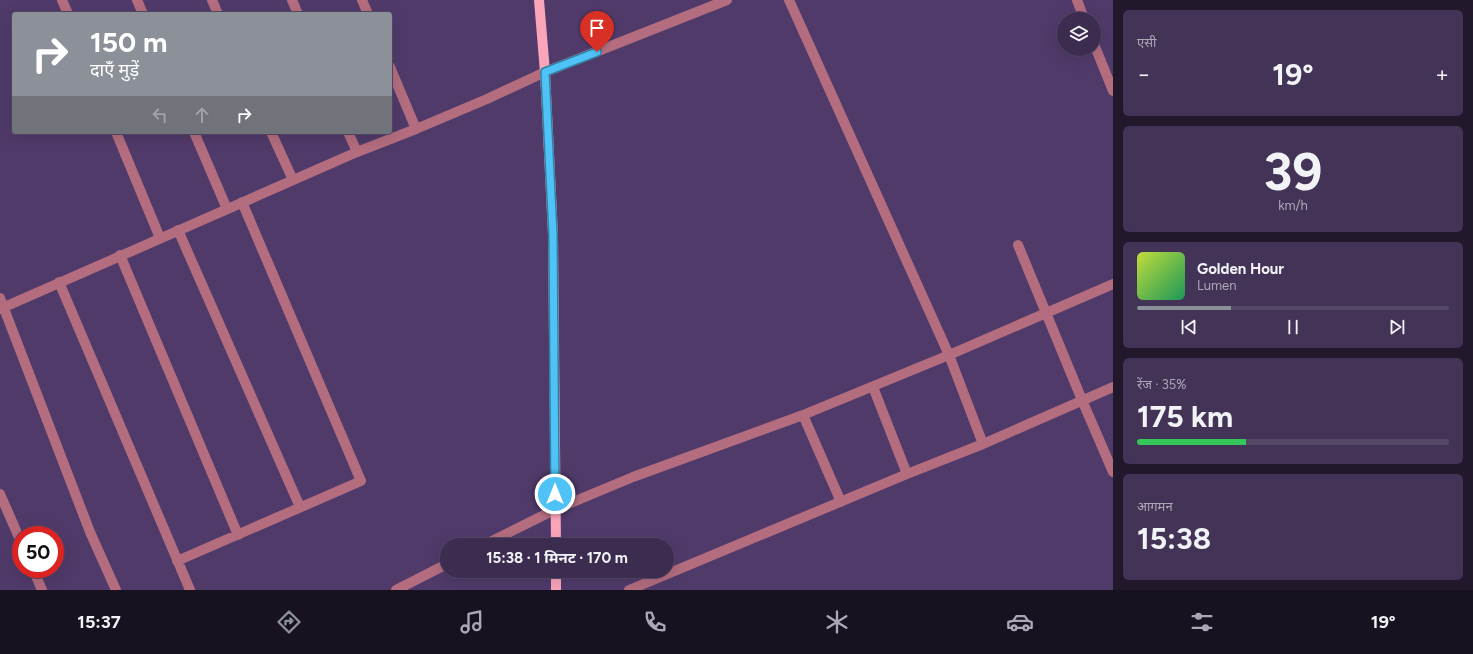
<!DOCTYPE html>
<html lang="hi">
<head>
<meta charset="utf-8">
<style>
  body { margin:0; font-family:Figtree,"Noto Sans Devanagari",sans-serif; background:#433457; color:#f1f3f6; height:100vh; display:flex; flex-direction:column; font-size:15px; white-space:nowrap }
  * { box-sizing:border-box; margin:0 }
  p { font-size:13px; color:#aca7b7 }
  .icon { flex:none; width:22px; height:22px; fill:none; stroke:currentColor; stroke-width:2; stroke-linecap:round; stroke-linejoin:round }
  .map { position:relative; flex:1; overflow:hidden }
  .side { display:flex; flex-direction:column; gap:10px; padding:10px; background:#21182c; width:360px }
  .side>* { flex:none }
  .guide { position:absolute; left:12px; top:12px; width:380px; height:122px; border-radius:4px; box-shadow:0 4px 16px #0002,0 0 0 1px #554867; background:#8c9099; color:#fff; overflow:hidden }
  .tools { position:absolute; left:1057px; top:12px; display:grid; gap:8px }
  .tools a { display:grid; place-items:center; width:44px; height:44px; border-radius:50%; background:#3c2c50; box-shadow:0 4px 16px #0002,0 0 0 1px #554867; font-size:20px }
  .speed { position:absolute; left:12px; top:526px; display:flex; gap:8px; font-size:20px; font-weight:700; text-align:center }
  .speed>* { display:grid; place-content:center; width:52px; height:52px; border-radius:50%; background:#3c2c50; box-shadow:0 4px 16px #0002,0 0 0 1px #554867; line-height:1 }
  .speed .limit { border:6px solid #d22; background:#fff; color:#111 }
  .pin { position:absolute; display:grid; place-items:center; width:34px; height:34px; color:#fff; margin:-41px -17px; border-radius:50% 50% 50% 0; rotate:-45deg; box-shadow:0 0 4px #0007 }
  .pin .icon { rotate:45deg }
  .me { position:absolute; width:44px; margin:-22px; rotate:0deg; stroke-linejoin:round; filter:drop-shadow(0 0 3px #0008) }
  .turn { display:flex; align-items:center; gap:14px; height:84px; padding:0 12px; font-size:18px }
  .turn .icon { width:52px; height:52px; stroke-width:2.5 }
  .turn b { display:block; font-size:28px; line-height:34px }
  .lanes { display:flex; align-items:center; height:38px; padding:0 12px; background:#0003; justify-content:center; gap:20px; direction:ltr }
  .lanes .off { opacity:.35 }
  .big { font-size:30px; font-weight:700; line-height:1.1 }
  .side .widget { flex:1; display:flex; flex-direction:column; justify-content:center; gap:6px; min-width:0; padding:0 14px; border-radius:6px; background:#433457 }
  .side .dial { align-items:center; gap:0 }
  .dial b { font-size:52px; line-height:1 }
  .song { display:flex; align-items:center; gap:12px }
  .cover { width:48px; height:48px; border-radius:6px; background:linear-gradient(135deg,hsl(70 70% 55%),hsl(150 70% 35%)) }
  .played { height:4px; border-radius:2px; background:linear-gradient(90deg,#8c9099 30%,#554867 30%) }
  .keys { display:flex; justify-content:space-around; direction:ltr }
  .heat { display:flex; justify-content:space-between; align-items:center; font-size:22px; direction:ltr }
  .charge { height:6px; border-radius:3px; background:linear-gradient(90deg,#34c759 35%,#554867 0) }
  .trip { position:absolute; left:440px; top:538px; width:234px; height:40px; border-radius:20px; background:#3c2c50; box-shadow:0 4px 16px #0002,0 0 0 1px #554867; font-weight:700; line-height:40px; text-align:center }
  .tabs { display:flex; height:64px; justify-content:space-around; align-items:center; background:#181220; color:#aca7b7 }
  .tabs .icon { width:28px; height:28px }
  .tabs .on { color:#8c9099 }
  .tabs b { font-size:18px; color:#f1f3f6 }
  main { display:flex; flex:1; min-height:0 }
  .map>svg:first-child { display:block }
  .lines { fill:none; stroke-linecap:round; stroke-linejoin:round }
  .minor { stroke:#b36d7f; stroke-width:10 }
  .major { stroke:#faa5ba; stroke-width:10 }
  .route-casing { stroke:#337fa1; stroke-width:10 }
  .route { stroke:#4fc3f7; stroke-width:7 }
</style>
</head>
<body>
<main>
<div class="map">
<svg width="1113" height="590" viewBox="0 0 1113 590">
  <rect width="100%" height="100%" fill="#503a6a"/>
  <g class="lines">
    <path class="minor" d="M62 0 68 14
      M137 0 143 14
      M212 0 218 14
      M292 0 298 14
      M362 0 368 14
      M789 0 949 355 983 444
      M1077 0 1084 19
      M1094 44 1113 91
      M390 67 416 129
      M116 132 160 238
      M194 132 227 209
      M271 132 293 180
      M348 132 357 152
      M178 230 300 507
      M1018 245 1082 400 1113 472
      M120 255 238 535
      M59 282 190 590
      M0 298 90 532 116 590
      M0 309 357 152 416 129 487 99 545 72 727 0
      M873 387 907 474
      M803 415 841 502
      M0 494 21 542
      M484 545 556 509 633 477 803 415 949 355 1113 284
      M177 561 361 481 242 202
      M33 569 42 590
      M396 590 447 564
      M629 590 907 474 983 444 1113 387"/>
    <path class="major" d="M539 0 545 72 553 235 556 545
      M556 571V590"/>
  </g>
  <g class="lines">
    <defs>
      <path id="route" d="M555 494 553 235 545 72 597 52"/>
    </defs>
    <use href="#route" class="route-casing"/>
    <use href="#route" class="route"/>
  </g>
</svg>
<div class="tools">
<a><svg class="icon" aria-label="layers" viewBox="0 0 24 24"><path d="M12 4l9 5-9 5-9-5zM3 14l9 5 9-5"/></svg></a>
</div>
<div class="speed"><div class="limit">50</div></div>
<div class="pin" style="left:597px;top:52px;background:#d93025"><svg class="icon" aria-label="arrive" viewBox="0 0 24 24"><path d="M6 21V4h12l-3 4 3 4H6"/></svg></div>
<svg class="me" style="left:555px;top:494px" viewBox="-20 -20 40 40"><circle r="17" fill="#4fc3f7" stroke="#fff" stroke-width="3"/><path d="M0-11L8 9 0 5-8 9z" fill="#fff"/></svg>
<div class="trip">15:38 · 1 मिनट · 170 m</div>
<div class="guide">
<div class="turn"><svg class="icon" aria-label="right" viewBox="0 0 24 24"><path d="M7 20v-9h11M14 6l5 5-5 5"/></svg><div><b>150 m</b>दाएँ मुड़ें</div></div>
<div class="lanes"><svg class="icon off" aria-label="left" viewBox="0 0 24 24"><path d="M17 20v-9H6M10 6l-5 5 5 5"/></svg><svg class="icon off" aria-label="ahead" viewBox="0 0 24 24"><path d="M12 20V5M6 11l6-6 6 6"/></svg><svg class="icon" aria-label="right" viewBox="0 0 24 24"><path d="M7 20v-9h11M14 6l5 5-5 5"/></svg></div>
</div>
</div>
<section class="side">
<div class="widget"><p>एसी</p>
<div class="heat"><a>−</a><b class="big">19°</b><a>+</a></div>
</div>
<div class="widget dial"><b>39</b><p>km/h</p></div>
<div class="widget">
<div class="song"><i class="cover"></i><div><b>Golden Hour</b><p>Lumen</p></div></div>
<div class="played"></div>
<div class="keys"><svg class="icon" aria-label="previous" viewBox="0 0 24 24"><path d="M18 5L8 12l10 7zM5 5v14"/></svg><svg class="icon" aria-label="pause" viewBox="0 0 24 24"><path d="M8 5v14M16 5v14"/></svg><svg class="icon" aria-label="next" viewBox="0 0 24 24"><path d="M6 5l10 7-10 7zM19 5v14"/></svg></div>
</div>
<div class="widget"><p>रेंज · 35%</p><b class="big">175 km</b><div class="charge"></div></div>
<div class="widget"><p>आगमन</p><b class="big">15:38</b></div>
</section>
</main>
<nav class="tabs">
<b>15:37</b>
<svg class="icon on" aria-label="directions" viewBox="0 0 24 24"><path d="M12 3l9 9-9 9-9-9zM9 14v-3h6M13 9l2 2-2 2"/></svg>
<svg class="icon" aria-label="music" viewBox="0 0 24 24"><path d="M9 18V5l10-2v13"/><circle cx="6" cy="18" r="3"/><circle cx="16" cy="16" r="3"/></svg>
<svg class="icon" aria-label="phone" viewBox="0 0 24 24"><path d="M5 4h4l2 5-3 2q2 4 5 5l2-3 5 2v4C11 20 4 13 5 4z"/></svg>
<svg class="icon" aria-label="climate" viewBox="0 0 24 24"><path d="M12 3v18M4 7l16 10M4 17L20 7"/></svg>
<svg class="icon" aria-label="car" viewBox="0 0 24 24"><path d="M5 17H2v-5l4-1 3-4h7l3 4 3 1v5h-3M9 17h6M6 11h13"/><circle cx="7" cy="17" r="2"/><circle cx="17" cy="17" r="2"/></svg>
<svg class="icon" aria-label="filters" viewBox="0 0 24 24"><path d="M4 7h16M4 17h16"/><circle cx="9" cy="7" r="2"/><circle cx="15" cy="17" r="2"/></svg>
<b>19°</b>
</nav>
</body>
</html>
